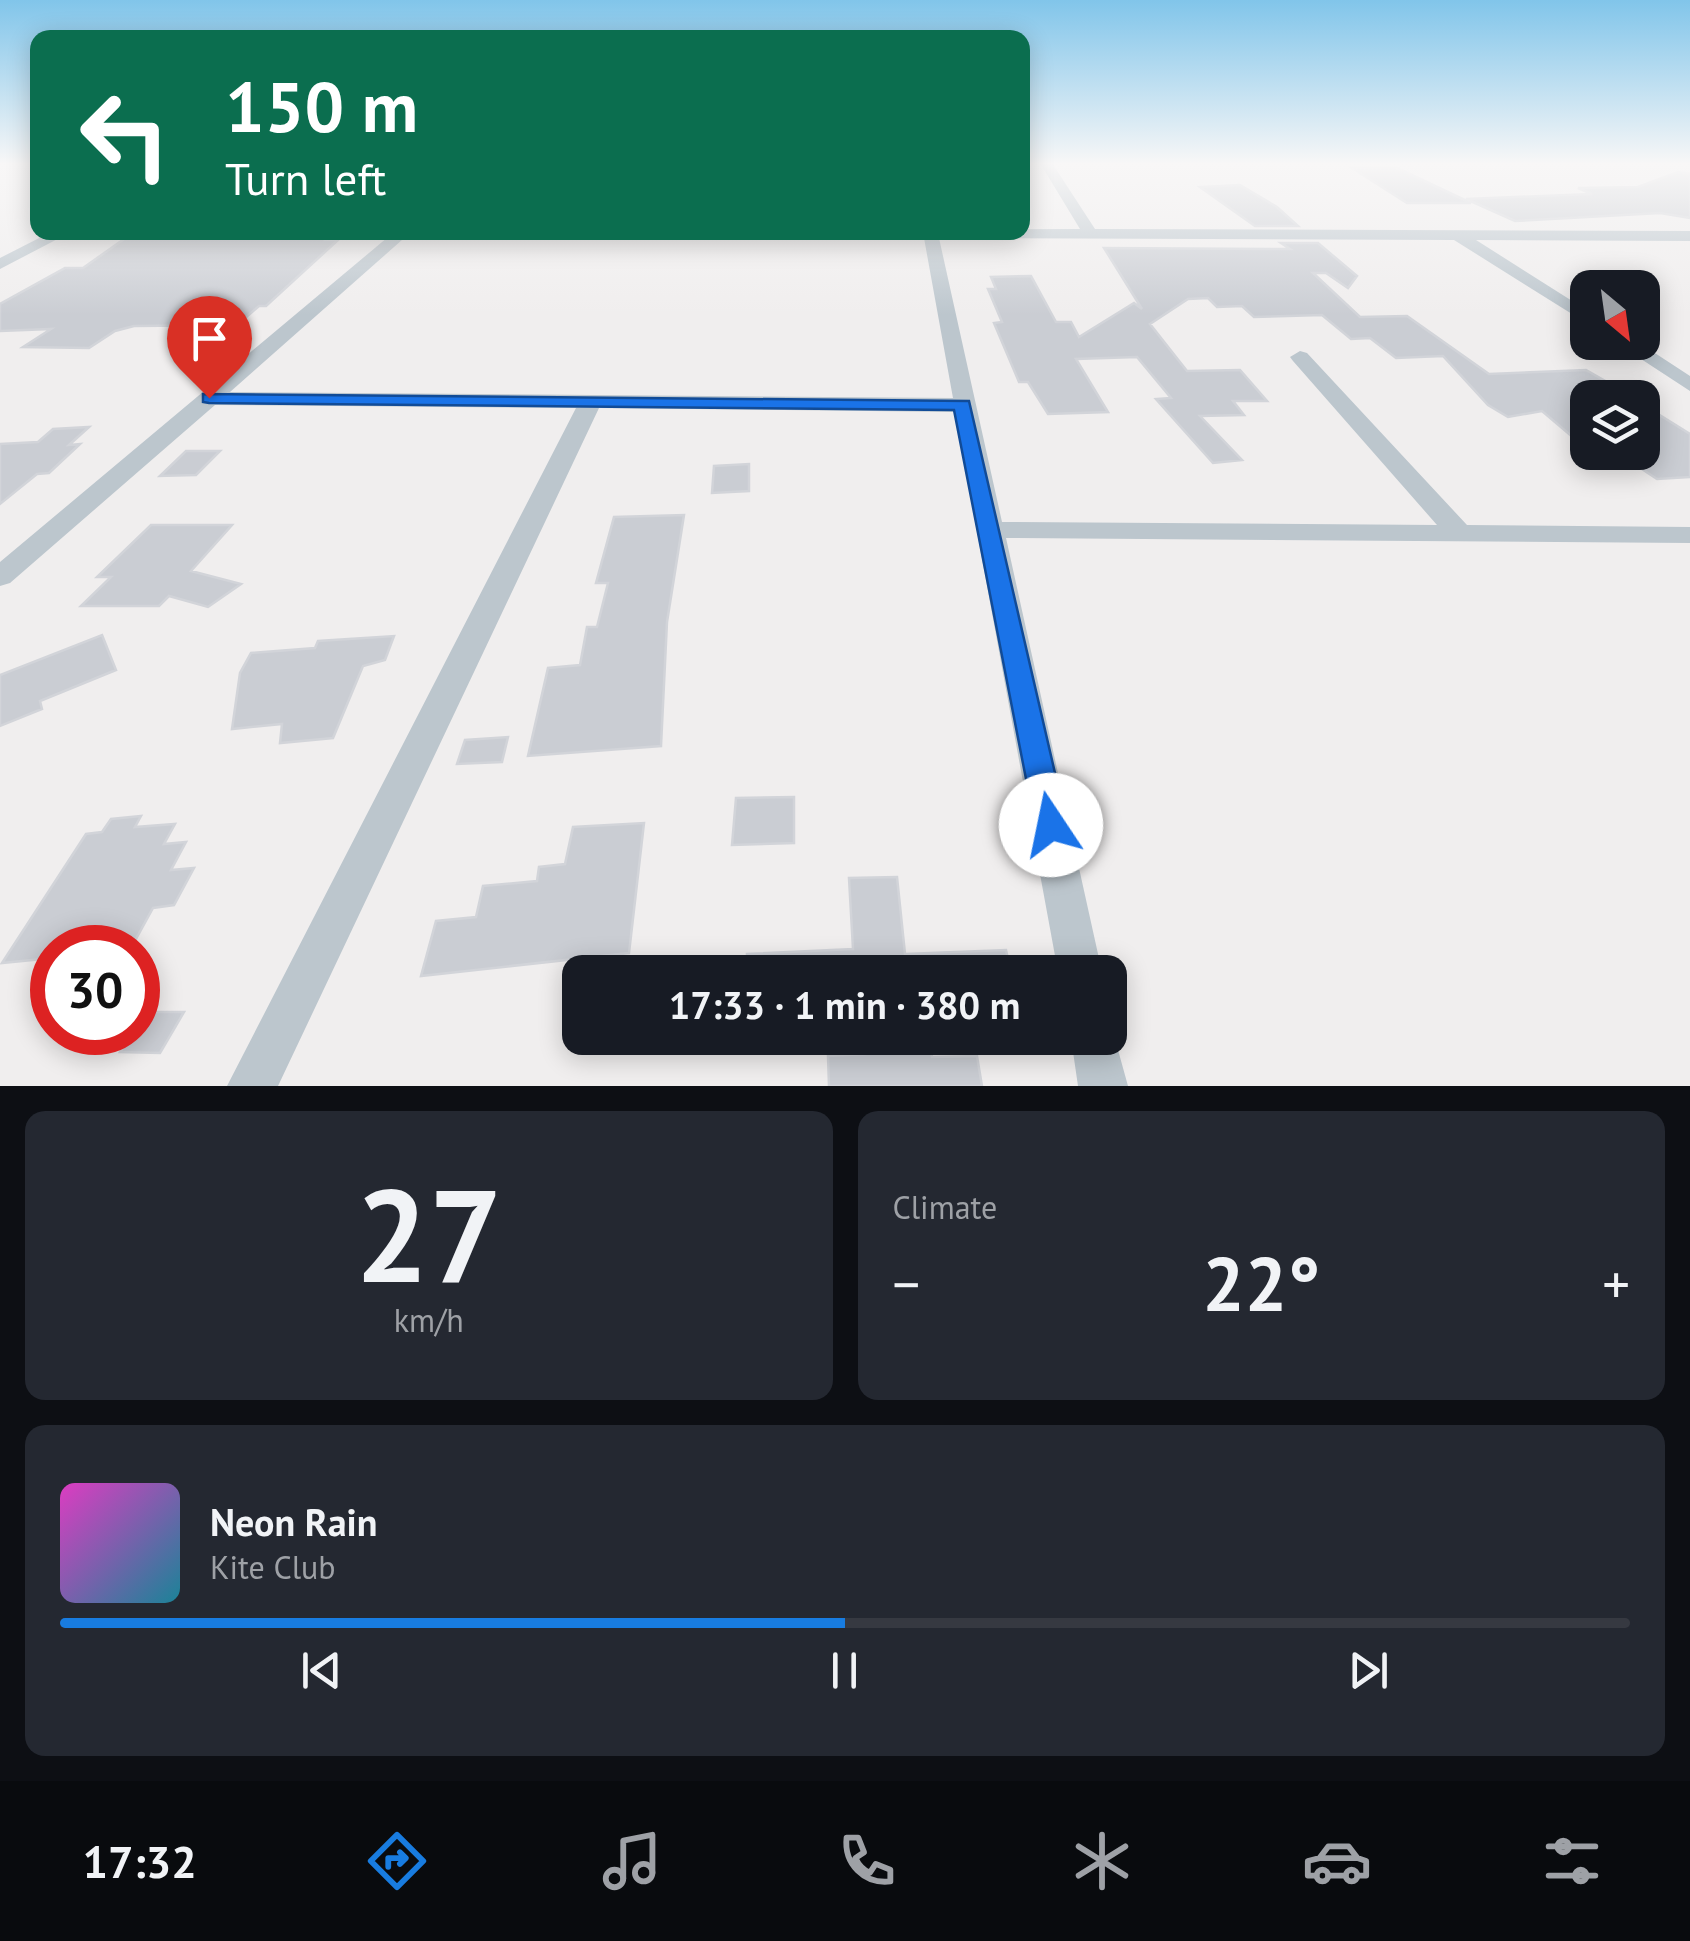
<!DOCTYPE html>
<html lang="en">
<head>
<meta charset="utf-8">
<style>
  body { margin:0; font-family:"PT Sans",sans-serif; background:#242831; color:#f1f3f6; height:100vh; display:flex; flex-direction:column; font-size:38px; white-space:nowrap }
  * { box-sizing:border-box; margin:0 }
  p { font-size:32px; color:#9ea1a6 }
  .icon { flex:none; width:55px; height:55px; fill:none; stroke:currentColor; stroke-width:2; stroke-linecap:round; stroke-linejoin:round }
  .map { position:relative; height:1086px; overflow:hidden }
  .details { display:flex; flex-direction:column; gap:25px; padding:25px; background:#0d0f14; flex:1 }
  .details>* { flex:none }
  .guide { position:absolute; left:30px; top:30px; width:1000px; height:210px; border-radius:20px; box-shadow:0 5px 25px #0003; background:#0b6e4f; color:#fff; overflow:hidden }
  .needle { width:65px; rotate:151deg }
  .buttons { position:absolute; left:1570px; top:270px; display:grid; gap:20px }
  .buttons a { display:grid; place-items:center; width:90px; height:90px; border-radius:20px; background:#171b24; box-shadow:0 5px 25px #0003; font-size:50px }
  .speed { position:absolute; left:30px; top:925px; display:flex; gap:20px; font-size:50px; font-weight:700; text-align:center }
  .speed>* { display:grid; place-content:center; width:130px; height:130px; border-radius:50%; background:#171b24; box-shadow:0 5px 25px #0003; line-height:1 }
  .speed .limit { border:15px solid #d22; background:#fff; color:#111 }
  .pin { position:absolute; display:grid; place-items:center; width:85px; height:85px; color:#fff; margin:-102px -42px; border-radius:50% 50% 50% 0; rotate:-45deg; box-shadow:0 0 10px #0007 }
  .pin .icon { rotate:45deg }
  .me { position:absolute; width:110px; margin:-55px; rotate:349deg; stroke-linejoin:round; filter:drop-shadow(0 0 8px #0008) }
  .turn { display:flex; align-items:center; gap:35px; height:210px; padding:0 30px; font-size:45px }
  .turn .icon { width:130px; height:130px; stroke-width:2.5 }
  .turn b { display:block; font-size:70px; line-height:85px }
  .big { font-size:75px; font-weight:800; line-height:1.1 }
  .details .widget { flex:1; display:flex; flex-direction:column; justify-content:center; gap:15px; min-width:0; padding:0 35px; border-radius:20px; background:#242831 }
  .details .dial { align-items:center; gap:0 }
  .dial b { font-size:130px; line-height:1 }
  .song { display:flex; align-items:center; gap:30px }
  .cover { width:120px; height:120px; border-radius:15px; background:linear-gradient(135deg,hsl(310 70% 55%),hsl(190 70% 35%)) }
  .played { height:10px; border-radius:5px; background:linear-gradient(90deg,#187ce0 50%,#363941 50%) }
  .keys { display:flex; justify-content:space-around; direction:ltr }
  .heat { display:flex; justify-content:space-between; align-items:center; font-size:55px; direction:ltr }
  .details .tiles { flex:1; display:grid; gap:25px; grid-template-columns:1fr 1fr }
  .widget:last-child { grid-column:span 2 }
  .trip { position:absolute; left:562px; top:955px; width:565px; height:100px; border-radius:20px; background:#171b24; box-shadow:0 5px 25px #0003; font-weight:800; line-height:100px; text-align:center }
  .dock { display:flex; height:160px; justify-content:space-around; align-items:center; background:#090b0e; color:#9ea1a6 }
  .dock .icon { width:70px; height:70px }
  .dock .current { color:#187ce0 }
  .dock b { font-size:45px; color:#f1f3f6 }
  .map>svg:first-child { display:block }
  .building { fill:#cacdd3; stroke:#d2d4d9; stroke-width:2.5 }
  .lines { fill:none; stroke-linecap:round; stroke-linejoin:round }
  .street { fill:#bcc6cd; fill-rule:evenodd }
  .route { fill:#1a73e8; stroke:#114b97; stroke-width:2.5 }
</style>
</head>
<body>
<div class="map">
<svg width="1690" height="1086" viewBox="0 0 1690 1086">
  <rect width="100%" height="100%" fill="#f0eeee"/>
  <path class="building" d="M1395 167 1471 203H1407L1352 168Z
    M1678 172 1690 174V218L1660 213 1515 221 1466 199 1592 194 1578 188 1638 187Z
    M1240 185 1277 207 1298 226H1255L1200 187Z
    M134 232H335L326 240H338L266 306H259L237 325 134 326 115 331 89 348 23 347 51 329 0 331V304L65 268H83Z
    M1281 243H1318L1357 276 1348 288 1326 273H1313L1360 317 1407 316 1489 374 1586 370 1635 398H1588V450L1542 411 1508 417 1488 405 1443 356 1396 358 1370 338 1351 339 1322 315 1254 317 1242 306 1217 307 1208 298 1188 299 1150 324 1187 371 1240 370 1267 401H1233L1244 415 1200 416 1242 460 1213 463 1156 399 1171 398 1137 357 1076 359 1108 412 1048 414 1028 382H1019L994 323 1002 322 988 289H996L991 277 1031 276 1056 322H1071L1079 337 1134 303 1142 309 1104 248 1290 249Z
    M1642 404 1690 434V477L1657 479 1642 469Z
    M89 427 69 445 80 444 49 473 37 474 0 504V444L38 442 53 429Z
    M186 451H220L196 475 160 476Z
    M749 464V491L712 493 714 466Z
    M684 515 667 622 661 746 528 756 548 668 580 665 587 627H597L608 583H596L614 517Z
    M151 525H232L191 571 241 584 208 607 169 596 159 606H81L111 577H97Z
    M102 635 116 670 40 701 42 709 0 726V675Z
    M394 636 385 660 363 666 333 738 280 743 282 724 232 729 240 673 251 653 315 648 318 641Z
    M508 737 502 762 457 764 465 740Z
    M794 797V843L732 845 736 798Z
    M141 816 135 827 175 824 164 844 186 842 171 870 194 868 174 905 153 908 131 948H52V958L2 963 86 834 102 832 111 819Z
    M644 823 629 953 421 976 436 921 476 917 483 886 537 881 539 867 565 864 573 827Z
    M897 877 905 954 1006 950 1011 972H748L747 954 853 949 849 878Z
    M146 1012H184L160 1053 120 1052 133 1032H138Z
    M865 1038H930L932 1057 977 1056 982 1086H829L828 1056 865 1054Z"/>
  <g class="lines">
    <path class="street" d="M1040 163H1052L1095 229 1690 231V241L1476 240 1588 311V324L1454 240 939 238 1002 522 1437 525 1293 361 1290 357 1300 351 1307 353 1467 525 1690 527V543L1006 538 1102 972H1058L955 412 599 408 278 1086H227L576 408 215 405 10 583 0 586V562L394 232H411L230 392 953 398 924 238 468 237 461 232 1080 229Z
      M51 232H71L0 269V258Z
      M1615 342H1638L1690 376V391Z
      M1110 1021 1128 1086H1078L1071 1038H1110Z"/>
  </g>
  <linearGradient id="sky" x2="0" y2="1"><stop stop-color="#81c5ea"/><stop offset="0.52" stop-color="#f8f7f7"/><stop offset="1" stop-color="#f8f7f7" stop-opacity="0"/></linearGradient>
  <rect width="1690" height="315" fill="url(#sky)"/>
  <path class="route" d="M203 394 969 401 1067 825 1062 835 1051 839 1039 835 1035 825 954 410 209 403 203 402Z"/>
</svg>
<div class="buttons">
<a><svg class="needle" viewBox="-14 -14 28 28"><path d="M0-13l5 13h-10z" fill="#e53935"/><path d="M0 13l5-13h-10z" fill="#9ea1a6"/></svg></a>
<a><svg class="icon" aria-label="layers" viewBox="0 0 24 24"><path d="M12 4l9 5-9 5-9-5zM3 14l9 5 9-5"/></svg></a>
</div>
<div class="speed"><div class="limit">30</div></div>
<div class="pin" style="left:209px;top:398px;background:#d93025"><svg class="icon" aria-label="arrive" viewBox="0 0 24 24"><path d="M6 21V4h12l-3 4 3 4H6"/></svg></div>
<svg class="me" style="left:1051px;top:825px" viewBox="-20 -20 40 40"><circle r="19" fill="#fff"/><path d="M0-13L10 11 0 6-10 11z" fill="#1a73e8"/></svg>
<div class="trip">17:33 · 1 min · 380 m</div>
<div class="guide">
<div class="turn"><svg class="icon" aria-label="left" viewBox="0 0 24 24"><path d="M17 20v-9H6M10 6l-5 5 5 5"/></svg><div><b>150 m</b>Turn left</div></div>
</div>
</div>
<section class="details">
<div class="tiles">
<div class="widget dial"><b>27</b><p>km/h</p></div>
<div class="widget"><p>Climate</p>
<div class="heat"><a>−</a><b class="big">22°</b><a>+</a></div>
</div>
<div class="widget">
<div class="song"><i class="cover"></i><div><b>Neon Rain</b><p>Kite Club</p></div></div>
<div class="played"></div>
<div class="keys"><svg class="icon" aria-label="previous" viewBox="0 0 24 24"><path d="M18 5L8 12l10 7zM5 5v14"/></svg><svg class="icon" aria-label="pause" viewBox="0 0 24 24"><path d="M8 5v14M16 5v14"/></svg><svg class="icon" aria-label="next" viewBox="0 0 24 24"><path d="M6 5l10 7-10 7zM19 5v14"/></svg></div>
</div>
</div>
</section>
<nav class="dock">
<b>17:32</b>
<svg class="icon current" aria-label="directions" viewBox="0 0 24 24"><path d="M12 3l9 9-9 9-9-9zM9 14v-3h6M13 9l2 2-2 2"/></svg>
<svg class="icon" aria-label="music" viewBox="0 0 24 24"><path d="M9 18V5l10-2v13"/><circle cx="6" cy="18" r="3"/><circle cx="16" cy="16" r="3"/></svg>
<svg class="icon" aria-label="phone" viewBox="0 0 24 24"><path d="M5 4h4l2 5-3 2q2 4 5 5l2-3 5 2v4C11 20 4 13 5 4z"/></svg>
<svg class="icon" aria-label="climate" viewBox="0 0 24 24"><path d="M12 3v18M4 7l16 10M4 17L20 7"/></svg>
<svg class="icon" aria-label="car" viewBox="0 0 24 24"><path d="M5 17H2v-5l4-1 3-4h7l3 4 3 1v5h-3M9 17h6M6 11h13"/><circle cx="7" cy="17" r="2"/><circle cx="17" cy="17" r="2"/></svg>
<svg class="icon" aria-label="filters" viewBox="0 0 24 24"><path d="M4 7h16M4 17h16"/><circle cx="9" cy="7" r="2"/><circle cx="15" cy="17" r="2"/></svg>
</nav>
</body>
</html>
